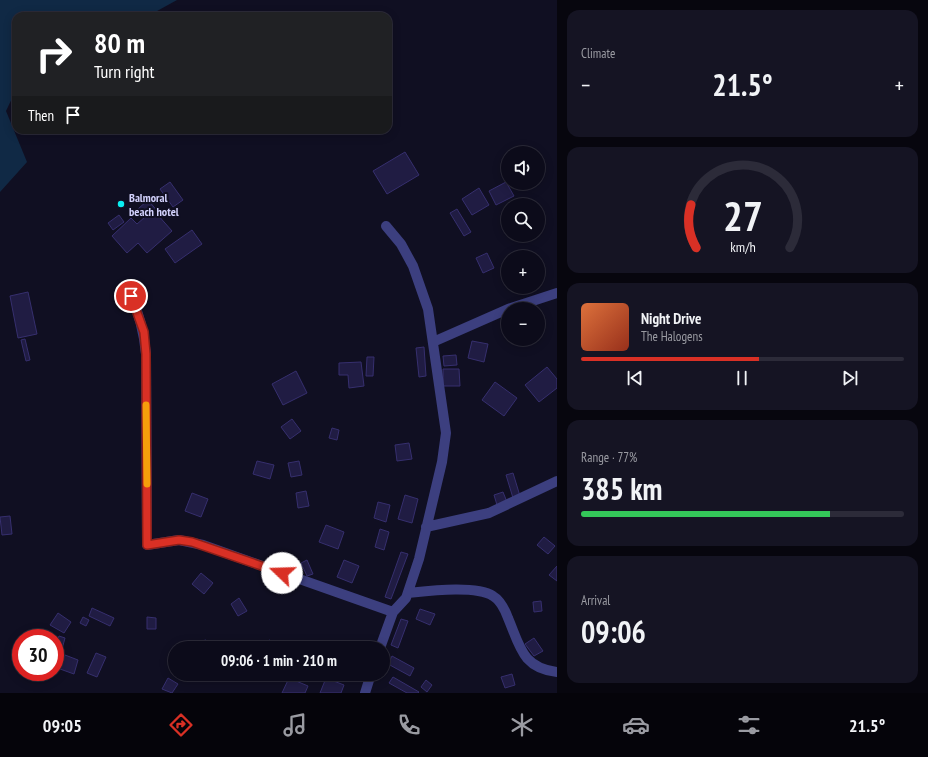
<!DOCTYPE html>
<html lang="en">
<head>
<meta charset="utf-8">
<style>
  body { margin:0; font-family:"PT Sans Narrow",sans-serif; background:#151423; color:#f1f3f6; height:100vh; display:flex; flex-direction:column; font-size:15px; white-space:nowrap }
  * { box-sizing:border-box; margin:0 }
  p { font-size:13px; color:#9a9ba2 }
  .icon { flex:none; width:22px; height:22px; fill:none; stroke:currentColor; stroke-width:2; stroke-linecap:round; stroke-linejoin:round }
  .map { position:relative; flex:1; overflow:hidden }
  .drawer { display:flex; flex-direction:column; gap:10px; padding:10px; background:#07060e; width:371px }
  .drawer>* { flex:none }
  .banner { position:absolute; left:12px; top:12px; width:380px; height:122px; border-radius:12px; box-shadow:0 2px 10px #0003,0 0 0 1px #2c2b39; background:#202124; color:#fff; overflow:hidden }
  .tools { position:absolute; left:501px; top:146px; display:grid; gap:8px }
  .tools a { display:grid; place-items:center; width:44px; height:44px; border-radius:50%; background:#0c0b1a; box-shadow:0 2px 10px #0003,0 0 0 1px #2c2b39; font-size:20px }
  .speed { position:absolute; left:12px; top:629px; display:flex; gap:8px; font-size:20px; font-weight:700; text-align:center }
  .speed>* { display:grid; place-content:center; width:52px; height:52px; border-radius:50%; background:#0c0b1a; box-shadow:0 2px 10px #0003,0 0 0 1px #2c2b39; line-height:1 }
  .speed .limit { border:6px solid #d22; background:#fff; color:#111 }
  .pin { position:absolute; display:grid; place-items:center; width:34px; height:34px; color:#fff; margin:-17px; border:2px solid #fff; border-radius:50%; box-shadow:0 1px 4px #0007 }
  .me { position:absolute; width:44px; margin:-22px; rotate:291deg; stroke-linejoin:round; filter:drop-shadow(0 0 3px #0008) }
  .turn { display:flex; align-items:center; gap:14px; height:84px; padding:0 16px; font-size:18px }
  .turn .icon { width:52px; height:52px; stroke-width:2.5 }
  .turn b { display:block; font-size:28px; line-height:34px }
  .then { display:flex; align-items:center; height:38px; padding:0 16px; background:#0003; gap:8px; font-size:15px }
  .big { font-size:30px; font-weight:700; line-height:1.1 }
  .drawer .tile { flex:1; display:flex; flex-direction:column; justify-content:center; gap:6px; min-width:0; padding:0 14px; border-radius:12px; background:#151423 }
  .drawer .dial { align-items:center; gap:0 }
  .dial svg { height:104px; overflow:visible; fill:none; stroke:#2c2b39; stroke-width:7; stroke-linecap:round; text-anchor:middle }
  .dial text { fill:#f1f3f6; stroke:none }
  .song { display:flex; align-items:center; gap:12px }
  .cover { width:48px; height:48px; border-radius:6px; background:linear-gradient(135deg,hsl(20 70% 55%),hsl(10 70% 35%)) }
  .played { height:4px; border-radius:2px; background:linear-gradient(90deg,#d93025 55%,#2c2b39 55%) }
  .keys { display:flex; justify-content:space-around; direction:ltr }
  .heat { display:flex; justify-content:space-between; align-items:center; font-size:22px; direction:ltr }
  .charge { height:6px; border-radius:3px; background:linear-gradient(90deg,#34c759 77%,#2c2b39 0) }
  .trip { position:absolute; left:168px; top:641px; width:222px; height:40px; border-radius:20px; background:#0c0b1a; box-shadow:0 2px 10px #0003,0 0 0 1px #2c2b39; font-weight:700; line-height:40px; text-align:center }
  .tab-bar { display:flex; height:64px; justify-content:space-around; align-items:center; background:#05040a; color:#9a9ba2 }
  .tab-bar .icon { width:28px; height:28px }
  .tab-bar .current { color:#d93025 }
  .tab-bar b { font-size:18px; color:#f1f3f6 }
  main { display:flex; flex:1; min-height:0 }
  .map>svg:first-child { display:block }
  .water { fill:#102945 }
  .building { fill:#201c43; stroke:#362f6e }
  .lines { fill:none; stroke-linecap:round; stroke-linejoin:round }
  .minor { stroke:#3c3f7f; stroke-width:10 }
  .route-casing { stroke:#8d1f18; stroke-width:10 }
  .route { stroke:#d93025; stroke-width:7 }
  .slow { stroke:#f59e0b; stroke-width:7 }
  .poi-dot { fill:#0aeef1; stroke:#100f22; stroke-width:1.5 }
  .labels { text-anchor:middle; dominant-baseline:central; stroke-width:4; stroke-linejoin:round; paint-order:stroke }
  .poi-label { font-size:12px; font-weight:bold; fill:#d3d2fd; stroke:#100f22; text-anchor:start }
</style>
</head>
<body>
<main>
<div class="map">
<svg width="557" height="693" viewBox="0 0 557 693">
  <rect width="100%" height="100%" fill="#100f22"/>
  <path class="water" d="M0 0H177L148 16H16V90L6 111 27 162 0 192Z"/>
  <path class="building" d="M405 152 419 175 387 194 373 171Z
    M170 182 183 200 173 207 160 189Z
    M506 182 514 196 496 205 489 191Z
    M479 188 489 205 472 215 462 199Z
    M148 200 159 213 157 214 172 231 147 253 138 243 127 253 112 236 131 218 137 224 145 217 138 209Z
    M457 209 471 232 464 236 450 213Z
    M119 215 124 222 113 230 108 223Z
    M192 230 202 244 175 263 165 249Z
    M487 253 494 268 483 273 476 258Z
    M28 292 37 334 18 338 10 296Z
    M25 339 30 360 26 361 21 340Z
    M472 341 488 344 484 362 468 358Z
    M424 347 426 376 419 377 416 348Z
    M456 355 457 365 444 366 443 356Z
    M367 357H374L373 376H366Z
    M361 362 364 386 349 388 348 375H339V363Z
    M547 367 557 379V388L539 402 525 385Z
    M443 369H459L460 386H443Z
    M296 371 307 393 283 405 272 384Z
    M495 382 517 398 504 416 482 400Z
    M292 419 301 431 290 439 281 427Z
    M332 428 339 430 337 440 329 438Z
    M409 443 412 459 397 461 395 445Z
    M257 461 274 465 270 479 253 474Z
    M299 461 302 475 291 477 288 463Z
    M513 473 520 496 513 498 506 475Z
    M306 491 309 506 298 508 296 493Z
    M503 492 507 502 497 505 494 495Z
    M192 493 208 499 201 517 185 511Z
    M405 495 418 499 412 523 398 519Z
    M378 502 390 505 386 522 374 518Z
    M10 516 12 534 2 535 0 517Z
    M326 525 344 532 338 549 319 542Z
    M380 529 389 532 384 550 375 547Z
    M544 537 555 546 548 554 537 545Z
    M401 552 408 554 391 599 385 597Z
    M307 560 313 574 307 576 301 563Z
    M344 560 359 566 352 583 337 577Z
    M557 566V581L549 575Z
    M201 573 213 583 204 594 192 584Z
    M239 598 247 611 238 616 231 604Z
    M541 601 542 611 534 612 533 602Z
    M92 608 114 618 110 626 89 616Z
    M420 609 435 614 430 625 416 619Z
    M58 613 71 622 64 633 50 625Z
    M83 617 89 620 86 626 80 623Z
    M147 617 156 618V629H147Z
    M401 619 408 621 398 648 391 645Z
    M59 636 65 638 62 649 55 647Z
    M534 638 543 651 534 656 525 644Z
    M206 640 208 648H195L194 643Z
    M269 640 278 643 276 648H266Z
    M96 653 106 657 97 677 87 673Z
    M65 655 78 660 74 674 60 669Z
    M392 656 414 668 410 676 388 664Z
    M512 674 515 685 505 688 501 677Z
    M393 677 419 692 418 693H407L389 683Z
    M168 678 178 684 172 693 162 689Z
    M289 678 308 686 305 693H282Z
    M326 678 344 685 341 693H320Z
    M426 680 432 685 427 692 421 687Z"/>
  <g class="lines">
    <path class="minor" d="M131 296C140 315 144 333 146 354L147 545 179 540 203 545 393 612
      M508 309 557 293
      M433 342 508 309
      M426 527 489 513 557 481
      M408 593C428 591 476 585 493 596 500 600 505 610 508 618 520 646 522 668 557 672
      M380 648 393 612 406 598 419 559 442 462 446 433 428 309 413 266 401 244 386 226
      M365 693 371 674"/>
  </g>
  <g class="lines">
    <defs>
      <path id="route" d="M131 296 144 332 146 354 147 545 179 540 192 542 282 573"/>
    </defs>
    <use href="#route" class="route-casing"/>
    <use href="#route" class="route"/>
    <path class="slow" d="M146 405 147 484"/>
  </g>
  <circle class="poi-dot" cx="121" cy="204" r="4"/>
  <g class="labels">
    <g class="poi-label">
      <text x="129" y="197">Balmoral<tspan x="129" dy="14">beach hotel</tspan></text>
    </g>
  </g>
</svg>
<div class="tools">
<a><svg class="icon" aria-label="sound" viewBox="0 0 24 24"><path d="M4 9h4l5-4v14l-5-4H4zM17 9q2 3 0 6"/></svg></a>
<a><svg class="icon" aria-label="search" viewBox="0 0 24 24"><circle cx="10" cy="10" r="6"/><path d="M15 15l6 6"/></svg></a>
<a>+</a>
<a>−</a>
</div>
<div class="speed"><div class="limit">30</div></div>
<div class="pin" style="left:131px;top:296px;background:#d93025"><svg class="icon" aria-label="arrive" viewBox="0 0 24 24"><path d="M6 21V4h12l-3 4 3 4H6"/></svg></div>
<svg class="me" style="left:282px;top:573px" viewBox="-20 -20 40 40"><circle r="19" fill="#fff"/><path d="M0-13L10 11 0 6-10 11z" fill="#d93025"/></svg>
<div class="trip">09:06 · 1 min · 210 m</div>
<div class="banner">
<div class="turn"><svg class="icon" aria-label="right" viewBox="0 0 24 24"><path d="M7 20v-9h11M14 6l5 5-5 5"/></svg><div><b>80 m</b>Turn right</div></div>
<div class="then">Then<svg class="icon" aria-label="arrive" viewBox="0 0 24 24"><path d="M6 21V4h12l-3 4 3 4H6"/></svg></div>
</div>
</div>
<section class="drawer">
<div class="tile"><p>Climate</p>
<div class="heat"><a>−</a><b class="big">21.5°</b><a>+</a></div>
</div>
<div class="tile dial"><svg viewBox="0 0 100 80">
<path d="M14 69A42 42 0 1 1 86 69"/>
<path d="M14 69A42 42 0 0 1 10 36" stroke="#d93025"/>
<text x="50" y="56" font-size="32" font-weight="700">27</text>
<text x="50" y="72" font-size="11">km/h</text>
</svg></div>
<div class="tile">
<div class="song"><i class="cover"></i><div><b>Night Drive</b><p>The Halogens</p></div></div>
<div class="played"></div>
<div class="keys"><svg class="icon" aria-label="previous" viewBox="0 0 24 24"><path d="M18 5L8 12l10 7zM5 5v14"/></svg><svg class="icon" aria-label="pause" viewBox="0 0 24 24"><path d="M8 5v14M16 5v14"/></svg><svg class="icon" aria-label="next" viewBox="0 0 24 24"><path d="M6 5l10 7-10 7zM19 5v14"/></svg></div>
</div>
<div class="tile"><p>Range · 77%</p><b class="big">385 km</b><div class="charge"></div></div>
<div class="tile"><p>Arrival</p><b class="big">09:06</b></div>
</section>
</main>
<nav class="tab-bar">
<b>09:05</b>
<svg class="icon current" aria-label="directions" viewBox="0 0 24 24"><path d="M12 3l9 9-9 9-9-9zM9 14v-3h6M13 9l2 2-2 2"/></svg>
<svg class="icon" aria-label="music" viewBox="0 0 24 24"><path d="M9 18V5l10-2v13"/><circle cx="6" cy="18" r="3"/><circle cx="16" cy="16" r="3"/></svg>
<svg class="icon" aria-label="phone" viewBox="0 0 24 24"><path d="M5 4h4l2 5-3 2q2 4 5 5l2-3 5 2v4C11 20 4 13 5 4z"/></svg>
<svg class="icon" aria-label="climate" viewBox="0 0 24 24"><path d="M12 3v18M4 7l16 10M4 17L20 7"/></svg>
<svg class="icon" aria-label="car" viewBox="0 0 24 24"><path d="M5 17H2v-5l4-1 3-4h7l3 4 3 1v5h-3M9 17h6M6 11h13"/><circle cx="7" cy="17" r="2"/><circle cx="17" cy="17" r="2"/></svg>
<svg class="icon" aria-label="filters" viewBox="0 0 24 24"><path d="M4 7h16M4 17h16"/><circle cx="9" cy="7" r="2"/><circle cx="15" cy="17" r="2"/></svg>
<b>21.5°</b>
</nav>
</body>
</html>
